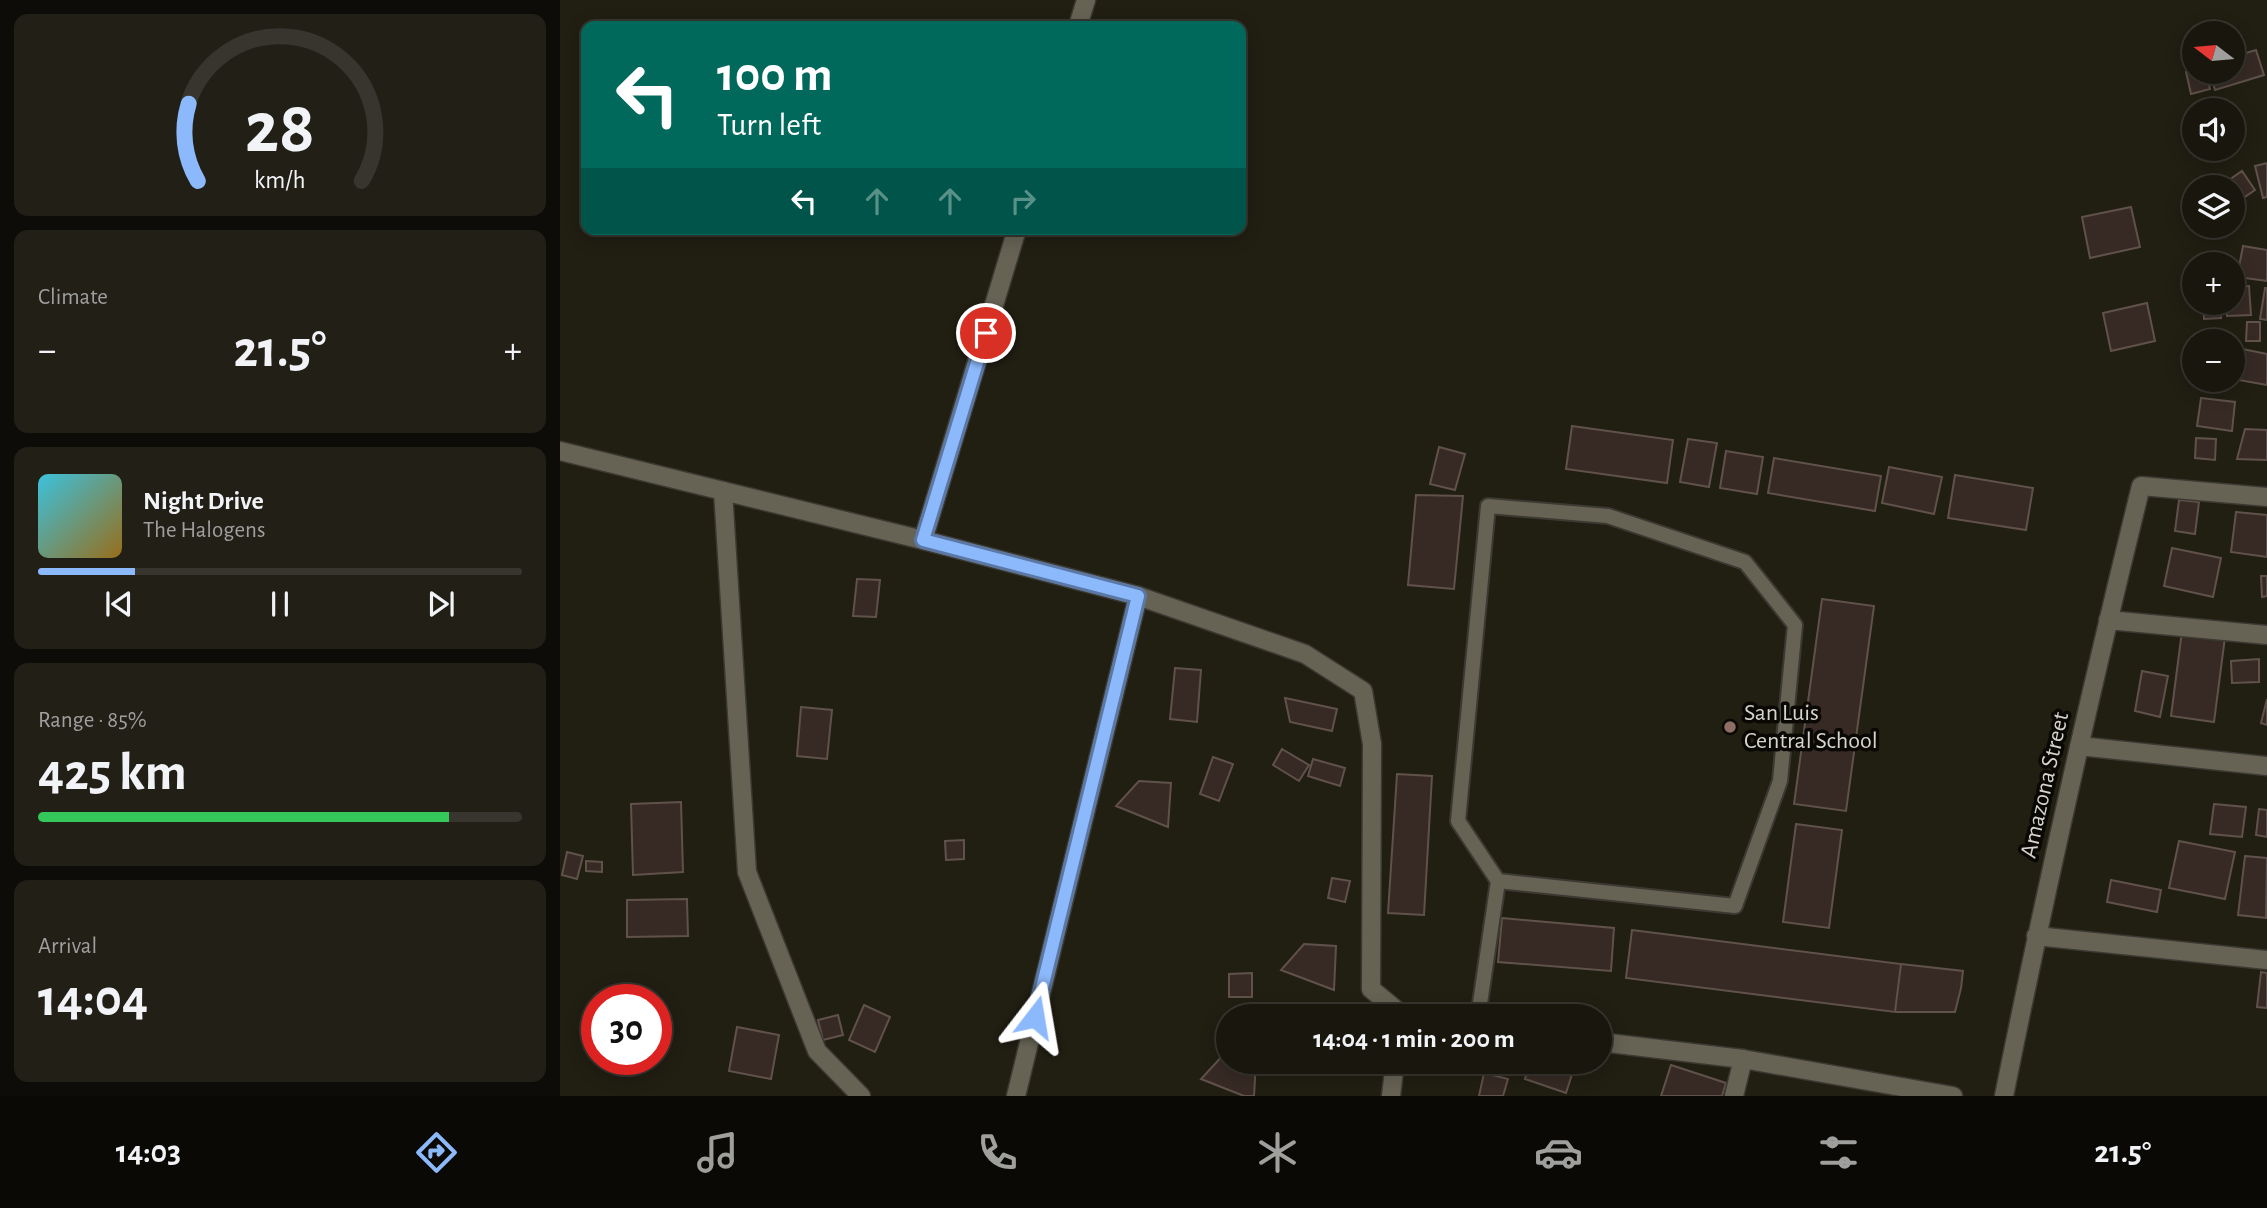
<!DOCTYPE html>
<html lang="en">
<head>
<meta charset="utf-8">
<style>
  body { margin:0; font-family:"Alegreya Sans",sans-serif; background:#221f17; color:#f1f3f6; height:100vh; display:flex; flex-direction:column; font-size:26px; white-space:nowrap }
  * { box-sizing:border-box; margin:0 }
  p { font-size:23px; color:#9f9f9e }
  .icon { flex:none; width:38px; height:38px; fill:none; stroke:currentColor; stroke-width:2; stroke-linecap:round; stroke-linejoin:round }
  .map { position:relative; flex:1; overflow:hidden }
  .sheet { display:flex; flex-direction:column; gap:14px; padding:14px; background:#0e0c08; width:560px }
  .sheet>* { flex:none }
  .hud { position:absolute; left:21px; top:21px; width:665px; height:214px; border-radius:14px; box-shadow:0 4px 18px #0003,0 0 0 2px #37352e; background:#00695c; color:#fff; overflow:hidden }
  .needle { width:46px; rotate:286deg }
  .tools { position:absolute; left:1622px; top:21px; display:grid; gap:14px }
  .tools a { display:grid; place-items:center; width:63px; height:63px; border-radius:50%; background:#19160e; box-shadow:0 4px 18px #0003,0 0 0 2px #37352e; font-size:35px }
  .speed { position:absolute; left:21px; top:984px; display:flex; gap:14px; font-size:35px; font-weight:700; text-align:center }
  .speed>* { display:grid; place-content:center; width:91px; height:91px; border-radius:50%; background:#19160e; box-shadow:0 4px 18px #0003,0 0 0 2px #37352e; line-height:1 }
  .speed .limit { border:10px solid #d22; background:#fff; color:#111 }
  .pin { position:absolute; display:grid; place-items:center; width:60px; height:60px; color:#fff; margin:-30px; border:4px solid #fff; border-radius:50%; box-shadow:0 2px 7px #0007 }
  .me { position:absolute; width:77px; margin:-38px; rotate:14deg; stroke-linejoin:round; filter:drop-shadow(0 0 5px #0008) }
  .turn { display:flex; align-items:center; gap:24px; height:147px; padding:0 21px; font-size:32px }
  .turn .icon { width:91px; height:91px; stroke-width:2.5 }
  .turn b { display:block; font-size:49px; line-height:60px }
  .lanes { display:flex; align-items:center; height:66px; padding:0 21px; background:#0003; justify-content:center; gap:35px; direction:ltr }
  .lanes .off { opacity:.35 }
  .big { font-size:52px; font-weight:700; line-height:1.1 }
  .sheet .card { flex:1; display:flex; flex-direction:column; justify-content:center; gap:10px; min-width:0; padding:0 24px; border-radius:14px; background:#221f17 }
  .sheet .dial { align-items:center; gap:0 }
  .dial svg { height:182px; overflow:visible; fill:none; stroke:#37352e; stroke-width:7; stroke-linecap:round; text-anchor:middle }
  .dial text { fill:#f1f3f6; stroke:none }
  .song { display:flex; align-items:center; gap:21px }
  .cover { width:84px; height:84px; border-radius:10px; background:linear-gradient(135deg,hsl(190 70% 55%),hsl(40 70% 35%)) }
  .played { height:7px; border-radius:4px; background:linear-gradient(90deg,#8cb9fc 20%,#37352e 20%) }
  .keys { display:flex; justify-content:space-around; direction:ltr }
  .heat { display:flex; justify-content:space-between; align-items:center; font-size:38px; direction:ltr }
  .charge { height:10px; border-radius:5px; background:linear-gradient(90deg,#34c759 85%,#37352e 0) }
  .trip { position:absolute; left:656px; top:1004px; width:396px; height:70px; border-radius:35px; background:#19160e; box-shadow:0 4px 18px #0003,0 0 0 2px #37352e; font-weight:700; line-height:70px; text-align:center }
  .tabs { display:flex; height:112px; justify-content:space-around; align-items:center; background:#0a0906; color:#9f9f9e }
  .tabs .icon { width:49px; height:49px }
  .tabs .on { color:#8cb9fc }
  .tabs b { font-size:32px; color:#f1f3f6 }
  main { display:flex; flex:1; min-height:0 }
  .map>svg:first-child { display:block }
  .building { fill:#372a24; stroke:#60524b; stroke-width:2 }
  .lines { fill:none; stroke-linecap:round; stroke-linejoin:round }
  .service-casing { stroke:#3b3932; stroke-width:18 }
  .minor-casing { stroke:#3b3932; stroke-width:21 }
  .tertiary-casing { stroke:#3b3932; stroke-width:21 }
  .service { stroke:#666355; stroke-width:14 }
  .minor { stroke:#666355; stroke-width:18 }
  .tertiary { stroke:#666355; stroke-width:18 }
  .route-casing { stroke:#5b78a4; stroke-width:18 }
  .route { stroke:#8cb9fc; stroke-width:12 }
  .education-dot { fill:#8d6e63; stroke:#090804; stroke-width:2.5 }
  .labels { text-anchor:middle; dominant-baseline:central; stroke-width:7; stroke-linejoin:round; paint-order:stroke }
  .poi-label { font-size:24px; fill:#d6d4cc; stroke:#090804; text-anchor:start }
  .street-label { font-size:24px; fill:#d6d4cc; stroke:#090804 }
</style>
</head>
<body>
<main>
<section class="sheet">
<div class="card dial"><svg viewBox="0 0 100 80">
<path d="M14 69A42 42 0 1 1 86 69"/>
<path d="M14 69A42 42 0 0 1 10 35" stroke="#8cb9fc"/>
<text x="50" y="56" font-size="32" font-weight="700">28</text>
<text x="50" y="72" font-size="11">km/h</text>
</svg></div>
<div class="card"><p>Climate</p>
<div class="heat"><a>−</a><b class="big">21.5°</b><a>+</a></div>
</div>
<div class="card">
<div class="song"><i class="cover"></i><div><b>Night Drive</b><p>The Halogens</p></div></div>
<div class="played"></div>
<div class="keys"><svg class="icon" aria-label="previous" viewBox="0 0 24 24"><path d="M18 5L8 12l10 7zM5 5v14"/></svg><svg class="icon" aria-label="pause" viewBox="0 0 24 24"><path d="M8 5v14M16 5v14"/></svg><svg class="icon" aria-label="next" viewBox="0 0 24 24"><path d="M6 5l10 7-10 7zM19 5v14"/></svg></div>
</div>
<div class="card"><p>Range · 85%</p><b class="big">425 km</b><div class="charge"></div></div>
<div class="card"><p>Arrival</p><b class="big">14:04</b></div>
</section>
<div class="map">
<svg width="1707" height="1096" viewBox="0 0 1707 1096">
  <rect width="100%" height="100%" fill="#211e12"/>
  <path class="building" d="M1696 50 1704 75 1655 90 1650 72H1673V57Z
    M1634 70V72H1646L1650 89 1631 94 1626 72Z
    M1707 163V197L1703 198 1695 166Z
    M1682 171 1695 190 1673 205V187H1659Z
    M1571 207 1580 247 1530 258 1522 217Z
    M1683 246 1707 250V281L1677 277Z
    M1689 286 1691 315 1667 316V303H1673V287Z
    M1705 288H1707V320L1700 319Z
    M1587 303 1595 341 1551 351 1543 313Z
    M1643 303H1660L1661 318 1644 319Z
    M1687 322H1700V341H1686Z
    M1673 347 1707 354V385L1673 379Z
    M1641 398 1675 402 1672 431 1637 426Z
    M1012 426 1113 440 1107 483 1006 469Z
    M1685 429 1707 430V460L1677 459Z
    M1636 438 1656 439 1655 460 1635 458Z
    M1128 439 1157 443 1149 487 1120 482Z
    M879 447 905 454 895 490 870 484Z
    M1166 451 1203 457 1197 494 1160 488Z
    M1214 458 1321 476 1315 511 1208 493Z
    M1329 467 1382 477 1374 514 1322 503Z
    M1395 475 1473 488 1466 530 1388 518Z
    M856 495 903 496 894 589 848 585Z
    M1619 500 1639 502 1635 534 1615 531Z
    M1676 512 1707 515V557L1671 552Z
    M1612 548 1661 558 1653 597 1604 586Z
    M1701 576H1707V596L1702 597Z
    M297 579 320 580 316 617 293 616Z
    M1262 599 1314 606 1286 811 1234 804Z
    M1622 631 1665 637 1654 722 1611 716Z
    M1699 659V682L1672 683 1671 661Z
    M615 668 641 670 637 722 610 719Z
    M1582 671 1608 676 1600 717 1575 711Z
    M725 698 777 709 772 731 730 722Z
    M1707 699V725L1701 723Z
    M241 707 272 710 267 759 237 756Z
    M722 749 749 765 739 781 713 765Z
    M653 757 673 764 659 801 640 794Z
    M753 759 785 768 780 786 748 776Z
    M837 774 872 776 864 915 828 913Z
    M579 781 611 783 608 827 556 806Z
    M121 802 123 872 73 875 71 804Z
    M1654 804 1686 807 1682 837 1650 834Z
    M1699 809 1707 810V837L1696 835Z
    M1236 824 1282 830 1269 928 1223 922Z
    M404 840V859L386 860 385 841Z
    M1619 841 1675 852 1665 899 1609 888Z
    M7 852 23 856 17 879 2 875Z
    M1685 856 1707 858 1706 918 1678 915Z
    M26 861 42 862V872L26 871Z
    M772 878 790 881 785 902 768 898Z
    M1551 880 1601 890 1597 912 1547 902Z
    M127 899 128 936 67 937V900Z
    M942 918 1054 928 1051 971 938 962Z
    M1072 930 1341 964 1335 1012 1066 978Z
    M744 944 776 946 774 990 721 970Z
    M1341 964 1403 971 1401 988 1395 1012H1335Z
    M1701 972 1707 973V1008L1697 1007Z
    M692 973V997H669V974Z
    M304 1005 330 1017 315 1052 289 1040Z
    M278 1015 283 1035 263 1040 258 1020Z
    M177 1027 219 1035 211 1079 169 1071Z
    M664 1054H668V1062H696L694 1096H684L641 1079Z
    M919 1062H957L955 1072Z
    M970 1062H1016L1006 1093 965 1079Z
    M1111 1065 1166 1083 1162 1096H1101Z
    M924 1073 948 1079 943 1096H919Z"/>
  <g class="lines">
    <defs>
      <path id="service" d="M918 1017 938 881 898 821 928 506 1048 516 1185 562 1235 625 1220 781 1175 906 938 881"/>
      <path id="minor" d="M518 26 526 0
        M163 491 187 872 257 1051 301 1096
        M363 540 457 229
        M1548 620 1707 635
        M1519 746 1707 766
        M1476 936 1707 960
        M456 1096 578 596
        M831 1096 835 1062
        M1174 1096 1183 1059
        M1444 1096C1485 892 1531 689 1581 486L1707 497"/>
      <path id="tertiary" d="M0 451 363 540 578 596 745 654 803 691 812 744 811 989 840 1013 865 1017
        M1040 1042 1183 1059 1393 1096"/>
    </defs>
    <use href="#service" class="service-casing"/>
    <use href="#minor" class="minor-casing"/>
    <use href="#tertiary" class="tertiary-casing"/>
    <use href="#service" class="service"/>
    <use href="#minor" class="minor"/>
    <use href="#tertiary" class="tertiary"/>
  </g>
  <g class="lines">
    <defs>
      <path id="route" d="M426 333 363 540 578 596 475 1017"/>
    </defs>
    <use href="#route" class="route-casing"/>
    <use href="#route" class="route"/>
  </g>
  <circle class="education-dot" cx="1170" cy="727" r="7"/>
  <g class="labels">
    <g class="poi-label">
      <text x="1184" y="713">San Luis<tspan x="1184" dy="28">Central School</tspan></text>
    </g>
    <g class="street-label">
      <text transform="translate(1485 785) rotate(-77)">Amazona Street</text>
    </g>
  </g>
</svg>
<div class="tools">
<a><svg class="needle" viewBox="-14 -14 28 28"><path d="M0-13l5 13h-10z" fill="#e53935"/><path d="M0 13l5-13h-10z" fill="#9f9f9e"/></svg></a>
<a><svg class="icon" aria-label="sound" viewBox="0 0 24 24"><path d="M4 9h4l5-4v14l-5-4H4zM17 9q2 3 0 6"/></svg></a>
<a><svg class="icon" aria-label="layers" viewBox="0 0 24 24"><path d="M12 4l9 5-9 5-9-5zM3 14l9 5 9-5"/></svg></a>
<a>+</a>
<a>−</a>
</div>
<div class="speed"><div class="limit">30</div></div>
<div class="pin" style="left:426px;top:333px;background:#d93025"><svg class="icon" aria-label="arrive" viewBox="0 0 24 24"><path d="M6 21V4h12l-3 4 3 4H6"/></svg></div>
<svg class="me" style="left:475px;top:1017px" viewBox="-20 -20 40 40"><path d="M0-17L14 15 0 8-14 15z" fill="#8cb9fc" stroke="#fff" stroke-width="4"/></svg>
<div class="trip">14:04 · 1 min · 200 m</div>
<div class="hud">
<div class="turn"><svg class="icon" aria-label="left" viewBox="0 0 24 24"><path d="M17 20v-9H6M10 6l-5 5 5 5"/></svg><div><b>100 m</b>Turn left</div></div>
<div class="lanes"><svg class="icon" aria-label="left" viewBox="0 0 24 24"><path d="M17 20v-9H6M10 6l-5 5 5 5"/></svg><svg class="icon off" aria-label="ahead" viewBox="0 0 24 24"><path d="M12 20V5M6 11l6-6 6 6"/></svg><svg class="icon off" aria-label="ahead" viewBox="0 0 24 24"><path d="M12 20V5M6 11l6-6 6 6"/></svg><svg class="icon off" aria-label="right" viewBox="0 0 24 24"><path d="M7 20v-9h11M14 6l5 5-5 5"/></svg></div>
</div>
</div>
</main>
<nav class="tabs">
<b>14:03</b>
<svg class="icon on" aria-label="directions" viewBox="0 0 24 24"><path d="M12 3l9 9-9 9-9-9zM9 14v-3h6M13 9l2 2-2 2"/></svg>
<svg class="icon" aria-label="music" viewBox="0 0 24 24"><path d="M9 18V5l10-2v13"/><circle cx="6" cy="18" r="3"/><circle cx="16" cy="16" r="3"/></svg>
<svg class="icon" aria-label="phone" viewBox="0 0 24 24"><path d="M5 4h4l2 5-3 2q2 4 5 5l2-3 5 2v4C11 20 4 13 5 4z"/></svg>
<svg class="icon" aria-label="climate" viewBox="0 0 24 24"><path d="M12 3v18M4 7l16 10M4 17L20 7"/></svg>
<svg class="icon" aria-label="car" viewBox="0 0 24 24"><path d="M5 17H2v-5l4-1 3-4h7l3 4 3 1v5h-3M9 17h6M6 11h13"/><circle cx="7" cy="17" r="2"/><circle cx="17" cy="17" r="2"/></svg>
<svg class="icon" aria-label="filters" viewBox="0 0 24 24"><path d="M4 7h16M4 17h16"/><circle cx="9" cy="7" r="2"/><circle cx="15" cy="17" r="2"/></svg>
<b>21.5°</b>
</nav>
</body>
</html>
